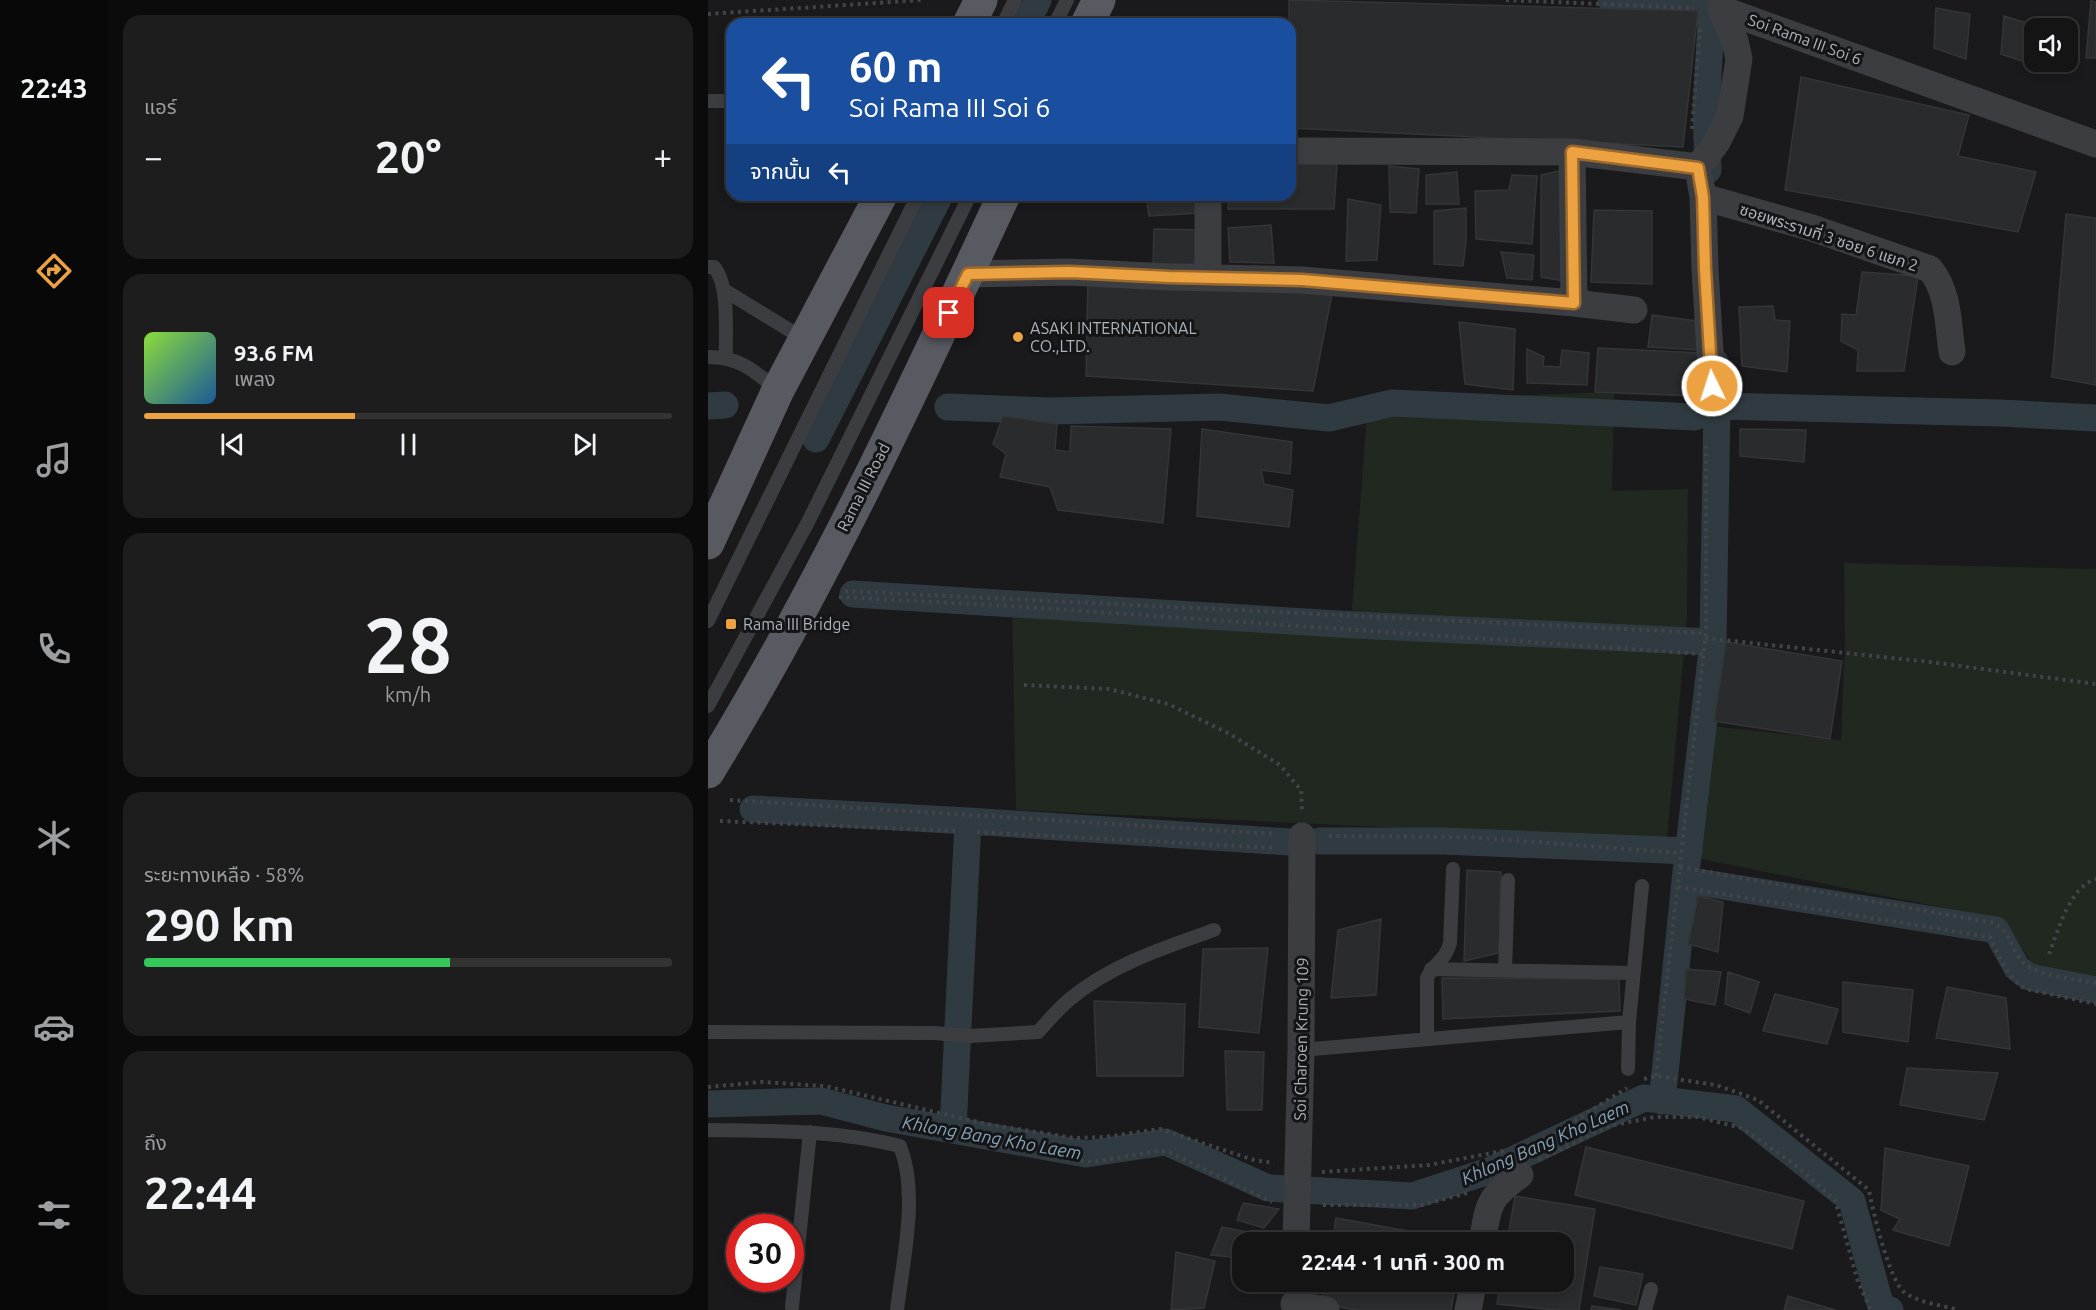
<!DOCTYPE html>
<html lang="th">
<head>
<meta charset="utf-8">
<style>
  body { margin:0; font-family:Ubuntu,"Noto Sans Thai",sans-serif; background:#1d1d1e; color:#f1f3f6; height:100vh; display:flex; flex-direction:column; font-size:22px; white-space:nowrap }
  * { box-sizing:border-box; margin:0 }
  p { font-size:20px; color:#9d9ea0 }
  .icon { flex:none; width:33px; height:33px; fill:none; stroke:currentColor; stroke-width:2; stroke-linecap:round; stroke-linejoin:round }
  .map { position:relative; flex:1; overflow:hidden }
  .side { display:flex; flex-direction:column; gap:15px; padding:15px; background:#0b0b0c; width:600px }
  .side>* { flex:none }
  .guide { position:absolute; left:18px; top:18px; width:570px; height:183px; border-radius:18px; box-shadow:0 3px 9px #0003,0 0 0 2px #333334; background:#1a4fa0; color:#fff; overflow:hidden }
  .fabs { position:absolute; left:1316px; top:18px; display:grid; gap:12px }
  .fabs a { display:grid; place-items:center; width:54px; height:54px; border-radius:12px; background:#141415; box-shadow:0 3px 9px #0003,0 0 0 2px #333334; font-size:30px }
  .speed { position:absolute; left:18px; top:1214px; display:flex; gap:12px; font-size:30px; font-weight:700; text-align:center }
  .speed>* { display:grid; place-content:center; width:78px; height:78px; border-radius:50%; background:#141415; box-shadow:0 3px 9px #0003,0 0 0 2px #333334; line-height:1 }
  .speed .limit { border:9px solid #d22; background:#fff; color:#111 }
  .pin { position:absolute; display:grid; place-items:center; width:51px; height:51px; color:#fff; margin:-26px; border-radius:12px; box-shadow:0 3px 9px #0006 }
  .me { position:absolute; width:66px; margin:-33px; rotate:356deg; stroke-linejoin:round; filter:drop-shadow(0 0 4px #0008) }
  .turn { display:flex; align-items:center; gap:21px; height:126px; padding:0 24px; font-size:27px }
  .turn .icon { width:78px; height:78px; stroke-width:2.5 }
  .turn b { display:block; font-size:42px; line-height:51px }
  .then { display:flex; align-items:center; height:57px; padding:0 24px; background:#0003; gap:12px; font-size:22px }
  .big { font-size:45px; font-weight:700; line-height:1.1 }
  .side .card { flex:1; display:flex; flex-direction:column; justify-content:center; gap:9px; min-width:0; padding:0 21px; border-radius:18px; background:#1d1d1e }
  .side .dial { align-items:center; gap:0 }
  .dial b { font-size:78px; line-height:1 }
  .song { display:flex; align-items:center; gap:18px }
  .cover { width:72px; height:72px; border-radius:9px; background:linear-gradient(135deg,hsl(90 70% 55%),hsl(210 70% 35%)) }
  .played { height:6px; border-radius:3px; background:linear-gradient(90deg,#eda242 40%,#333334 40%) }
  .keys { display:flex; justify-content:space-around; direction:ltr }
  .heat { display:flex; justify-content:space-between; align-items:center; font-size:33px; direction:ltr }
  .charge { height:9px; border-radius:4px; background:linear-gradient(90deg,#34c759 58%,#333334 0) }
  .trip { position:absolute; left:524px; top:1232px; width:342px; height:60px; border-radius:18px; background:#141415; box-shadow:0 3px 9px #0003,0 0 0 2px #333334; font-weight:700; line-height:60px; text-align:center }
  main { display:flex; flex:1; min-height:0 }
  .tab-bar { display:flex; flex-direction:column; width:108px; justify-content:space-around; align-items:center; background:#080808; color:#9d9ea0 }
  .tab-bar .icon { width:42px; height:42px }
  .tab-bar .selected { color:#eda242 }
  .tab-bar b { font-size:27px; color:#f1f3f6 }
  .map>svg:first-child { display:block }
  .green { fill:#202820 }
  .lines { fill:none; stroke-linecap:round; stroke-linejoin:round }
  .canal { stroke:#303b41; stroke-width:27 }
  .building { fill:#2a2b2d; stroke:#343538; stroke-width:1.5 }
  .path { stroke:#414448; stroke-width:4; stroke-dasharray:3 4.5; stroke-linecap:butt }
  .lane { stroke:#3b3d41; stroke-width:14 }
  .street { stroke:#3b3d41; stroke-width:27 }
  .primary { stroke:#575a60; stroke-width:33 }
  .route-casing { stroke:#9a692b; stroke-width:15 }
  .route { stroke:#eda242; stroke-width:10 }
  .poi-dot { fill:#eda242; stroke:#151518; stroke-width:2 }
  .labels { text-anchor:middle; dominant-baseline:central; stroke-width:6; stroke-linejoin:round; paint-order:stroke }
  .street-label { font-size:16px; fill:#adb3bb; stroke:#151518 }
  .poi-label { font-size:16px; fill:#adb3bb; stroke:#151518; text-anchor:start }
  .water-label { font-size:18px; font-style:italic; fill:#86a4b5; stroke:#151518 }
</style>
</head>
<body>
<main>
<nav class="tab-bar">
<b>22:43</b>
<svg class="icon selected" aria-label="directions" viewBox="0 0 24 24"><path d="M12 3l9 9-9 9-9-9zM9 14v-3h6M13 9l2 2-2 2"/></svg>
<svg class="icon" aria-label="music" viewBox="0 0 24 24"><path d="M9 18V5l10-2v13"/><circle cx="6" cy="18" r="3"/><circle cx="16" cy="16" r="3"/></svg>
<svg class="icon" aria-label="phone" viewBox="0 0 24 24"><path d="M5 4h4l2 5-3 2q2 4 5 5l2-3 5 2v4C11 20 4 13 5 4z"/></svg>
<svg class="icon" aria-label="climate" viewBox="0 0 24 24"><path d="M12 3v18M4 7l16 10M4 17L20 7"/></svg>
<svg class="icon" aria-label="car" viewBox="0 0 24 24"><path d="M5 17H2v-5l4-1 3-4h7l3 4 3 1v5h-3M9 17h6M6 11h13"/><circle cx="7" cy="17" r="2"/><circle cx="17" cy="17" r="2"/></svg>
<svg class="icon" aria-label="filters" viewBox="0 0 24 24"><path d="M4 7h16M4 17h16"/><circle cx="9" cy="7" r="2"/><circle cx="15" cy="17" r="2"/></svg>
</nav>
<section class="side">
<div class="card"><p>แอร์</p>
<div class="heat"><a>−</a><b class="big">20°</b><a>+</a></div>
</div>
<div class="card">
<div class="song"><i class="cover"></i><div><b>93.6 FM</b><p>เพลง</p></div></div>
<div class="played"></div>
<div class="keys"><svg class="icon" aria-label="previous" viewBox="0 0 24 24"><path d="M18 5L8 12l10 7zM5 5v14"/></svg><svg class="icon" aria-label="pause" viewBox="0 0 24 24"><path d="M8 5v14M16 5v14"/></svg><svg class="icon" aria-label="next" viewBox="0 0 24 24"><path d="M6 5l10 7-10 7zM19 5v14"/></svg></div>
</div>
<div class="card dial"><b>28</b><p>km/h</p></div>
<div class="card"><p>ระยะทางเหลือ · 58%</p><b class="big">290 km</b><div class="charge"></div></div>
<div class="card"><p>ถึง</p><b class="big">22:44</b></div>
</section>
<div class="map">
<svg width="1388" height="1310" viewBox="0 0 1388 1310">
  <rect width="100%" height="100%" fill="#1a1a1c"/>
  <path class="green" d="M906 392 904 491 980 489 979 619 959 840 308 810 304 601 643 621 660 401Z
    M1136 563 1388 569V997L1317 982 1322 961 1296 920 993 859 1002 726 1133 740 1137 643Z"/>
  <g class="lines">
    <path class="canal" d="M903 0 991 4 999 9 1003 24 998 110 1000 170
      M318 24 330 0
      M0 406 17 405
      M240 407 343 411 511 407 621 418 684 403 987 417 1009 406 1292 413 1388 418
      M108 439 232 195
      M145 594 647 625 1005 642
      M45 809 260 821 581 842
      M612 841H735L981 851
      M977 880 1288 930 1309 968 1321 977 1388 990
      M954 1101 978 872 1005 642 1009 406 1007 362
      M0 1104 113 1101 178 1118 378 1154 458 1142 560 1188 704 1196 781 1171 936 1098 1028 1109 1144 1201 1173 1307 1182 1310
      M245 1129 260 821"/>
  </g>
  <path class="building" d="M581 0 990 11 975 147 582 128Z
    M1383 1 1388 2V58H1378Z
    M1228 8 1262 14 1258 59 1226 48Z
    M1296 16 1335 28H1326V62H1337L1334 68 1293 54Z
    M1093 77 1261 115 1250 156 1328 172 1310 232 1077 190Z
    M582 163 629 164 626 209H520L521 195H582Z
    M681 166 711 169 708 213 682 212Z
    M856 170 857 281 833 277V175Z
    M749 172 751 204H718V175Z
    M804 175 829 176 824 244 768 239 767 191 801 190Z
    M438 195H493V213L441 216Z
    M640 199 673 205 669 260 638 261Z
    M758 208V243L755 266 726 264V211Z
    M886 210 944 211V284L883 282Z
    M1358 214 1388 218V385L1344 377Z
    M563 225 566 263 522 262 520 228Z
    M446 229 491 230 489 264H445Z
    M793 252 826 255 824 280 799 278Z
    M1154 272 1210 276 1196 371H1149L1150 350 1133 341 1134 314 1148 315Z
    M380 280 625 289 605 391 378 376Z
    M1065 306 1067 320 1082 321 1079 372 1034 366 1031 307Z
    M944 315 989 321 992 350 940 347Z
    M751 322 807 329 805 390 757 384Z
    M890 348 993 353 986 396 887 392Z
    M819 349 836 357 835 366 852 367 854 350 881 353 879 385 819 383Z
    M295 416 349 424 347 450 362 452 363 426 463 429 455 523 350 510 342 487 292 477 298 454 285 444Z
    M494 429 584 442 582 474 553 470 556 484 585 490 581 527 489 516Z
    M1032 429 1098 430 1096 462 1032 456Z
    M1018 642 1134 661 1122 739 1006 721Z
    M759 870 793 872 791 953 756 961Z
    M990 896 1015 902 1010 952 980 944Z
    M673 919 668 995 623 998 630 930Z
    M560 948 551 1033 491 1027 495 949Z
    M978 969 1013 972 1007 1005 976 999Z
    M1020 972 1051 982 1042 1013 1017 1004Z
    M734 978 911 979 912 1011 735 1019Z
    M1135 982 1205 990 1200 1042 1135 1032Z
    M1239 987 1298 998 1302 1049 1228 1038Z
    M1067 994 1130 1009 1119 1044 1055 1031Z
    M386 1001 477 1004 475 1076H389Z
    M517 1051 556 1052 554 1110H519Z
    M1199 1068 1290 1073 1276 1120 1192 1105Z
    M878 1147 1096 1201 1084 1249 867 1195Z
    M1177 1148 1261 1166 1241 1246 1185 1230 1192 1219 1173 1210Z
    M807 1196 887 1209 871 1310H847L789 1304 793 1281H855V1242H799Z
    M535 1203 571 1209 556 1228 529 1220Z
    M628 1218 755 1241 754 1242H624Z
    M514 1227 574 1239V1242H534V1258L503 1255Z
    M468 1252 507 1261 496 1308 463 1310Z
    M892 1267 935 1274 928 1305 886 1296Z
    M617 1281H748L743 1310H648L613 1304Z
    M1080 1296 1127 1310H1076Z
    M884 1306 913 1310H883Z"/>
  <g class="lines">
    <path class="path" d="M798 0 986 8
      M0 14 214 0
      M984 129 992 29
      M137 591 998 633
      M131 597 303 606 995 654
      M997 638 1222 662 1388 684
      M316 685 401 689 460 704 520 733 572 765 593 790 594 811
      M22 800 568 834
      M12 821 249 831
      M269 832 567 848
      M621 836 760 837 973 853
      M972 867 1286 923C1303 933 1302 945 1313 960 1324 976 1369 979 1388 983
      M970 887 1282 937C1291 956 1299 978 1318 989L1388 1004
      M1341 954C1350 931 1362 886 1388 879
      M948 1076 998 633V446
      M936 1079 948 1076 1008 1085 1050 1100 1161 1190C1164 1209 1182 1282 1196 1292 1210 1303 1234 1305 1250 1310
      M0 1087 54 1082 117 1086 278 1124 366 1138 397 1137 452 1129 546 1160 566 1163
      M203 1129 360 1159 384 1162 451 1151 461 1152 564 1202
      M813 1147 839 1138 919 1088
      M831 1160 901 1126 947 1117H989L1034 1128 1086 1164 1127 1200 1150 1282 1163 1310
      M614 1172 721 1165 800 1150
      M615 1205H714L759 1193"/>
    <path class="lane" d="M295 24 307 0
      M347 24 359 0
      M0 101H24
      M0 267H6C22 286 17 332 18 357
      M16 290 96 339
      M0 357C32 357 46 371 70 390
      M0 621 210 195
      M0 706 100 522 262 195
      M723 969 925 973
      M797 970 800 880
      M0 1032 226 1033 262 1036 330 1032C340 1021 350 1009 362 999 404 964 456 948 506 930
      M719 1039V978C726 962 737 962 742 943L745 869
      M593 1050 921 1022
      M920 1069 921 1022 934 886
      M0 1130C65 1131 129 1130 192 1146 211 1194 195 1259 189 1310
      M84 1307 102 1132
      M937 1310 943 1289"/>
    <path class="street" d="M1013 9 1388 144
      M582 151 864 152 990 167
      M864 152 866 303 926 310
      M990 167 1009 142 1022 116 1031 59 1027 41 1013 9V0
      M992 180 995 197 997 269 1004 386
      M500 195V278
      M995 197 1104 228 1222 269C1241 292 1240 324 1244 352
      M260 274 361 272 461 277 594 280 866 303
      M588 1242 593 1050 594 836
      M774 1242C781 1204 779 1199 812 1175
      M586 1304 618 1310
      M760 1310 766 1281"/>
    <path class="primary" d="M261 24 273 0
      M379 24 391 0
      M0 543 70 390 173 195
      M0 772C113 588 205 391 296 195"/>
  </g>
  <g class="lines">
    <defs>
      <path id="route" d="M241 313 260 274 362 272 461 277 594 280 866 303 864 152 990 168 995 197 997 269 1004 386"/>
    </defs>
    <use href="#route" class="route-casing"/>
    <use href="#route" class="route"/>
  </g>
  <g class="poi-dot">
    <circle cx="310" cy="337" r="6"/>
    <rect x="17" y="618" width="12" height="12" rx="3"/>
  </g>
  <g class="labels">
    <g class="street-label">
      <text transform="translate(1097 39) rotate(20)">Soi Rama III Soi 6</text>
      <text transform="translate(1121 237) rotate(18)">ซอยพระรามที่ 3 ซอย 6 แยก 2</text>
      <text transform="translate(155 487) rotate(-63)">Rama III Road</text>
      <text transform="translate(593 1039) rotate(-89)">Soi Charoen Krung 109</text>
    </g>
    <g class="poi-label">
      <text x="322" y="328">ASAKI INTERNATIONAL<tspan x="322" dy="18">CO.,LTD.</tspan></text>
      <text x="35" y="624">Rama III Bridge</text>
    </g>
    <g class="water-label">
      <text transform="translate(284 1137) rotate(10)">Khlong Bang Kho Laem</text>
      <text transform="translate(837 1142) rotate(-24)">Khlong Bang Kho Laem</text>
    </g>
  </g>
</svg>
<div class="fabs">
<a><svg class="icon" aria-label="sound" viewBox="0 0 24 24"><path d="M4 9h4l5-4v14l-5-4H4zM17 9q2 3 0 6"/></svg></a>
</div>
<div class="speed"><div class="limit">30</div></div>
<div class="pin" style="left:241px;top:313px;background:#d93025"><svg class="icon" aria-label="arrive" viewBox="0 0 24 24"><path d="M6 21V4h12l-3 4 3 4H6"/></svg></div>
<svg class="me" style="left:1004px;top:386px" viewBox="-20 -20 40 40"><circle r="17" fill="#eda242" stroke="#fff" stroke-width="3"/><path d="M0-11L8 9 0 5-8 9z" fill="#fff"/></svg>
<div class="trip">22:44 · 1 นาที · 300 m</div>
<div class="guide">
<div class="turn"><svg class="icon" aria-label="left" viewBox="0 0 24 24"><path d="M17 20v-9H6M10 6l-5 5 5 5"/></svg><div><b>60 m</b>Soi Rama III Soi 6</div></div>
<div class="then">จากนั้น<svg class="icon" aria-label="left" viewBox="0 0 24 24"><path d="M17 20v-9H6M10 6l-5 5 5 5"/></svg></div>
</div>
</div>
</main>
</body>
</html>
